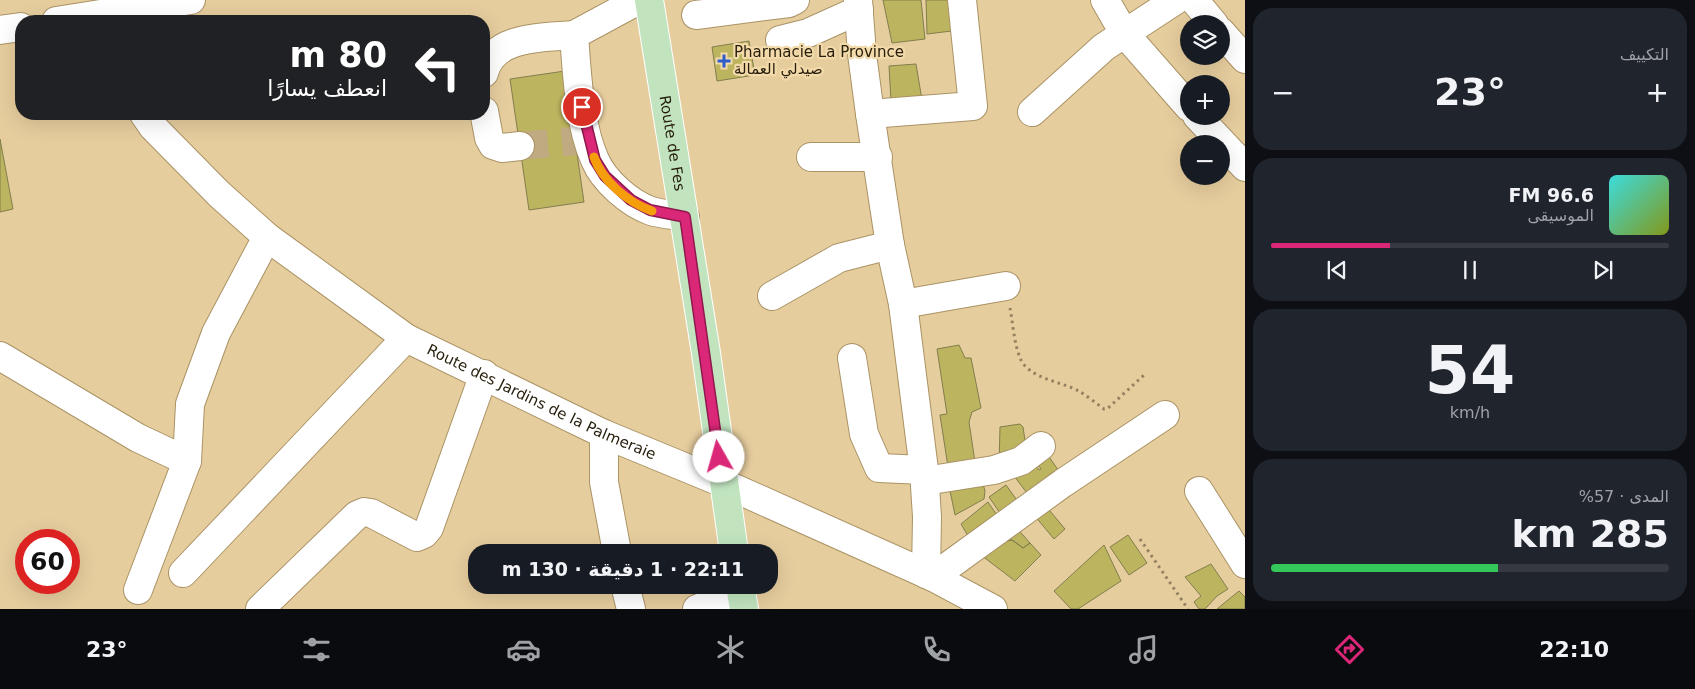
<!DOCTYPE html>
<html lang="ar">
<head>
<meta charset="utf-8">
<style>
  body { margin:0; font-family:"DejaVu Sans",Cairo,sans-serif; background:#20242c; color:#f1f3f6; direction:rtl; height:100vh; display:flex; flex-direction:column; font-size:19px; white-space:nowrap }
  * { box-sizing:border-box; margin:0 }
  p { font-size:16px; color:#9ea1a6 }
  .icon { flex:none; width:28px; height:28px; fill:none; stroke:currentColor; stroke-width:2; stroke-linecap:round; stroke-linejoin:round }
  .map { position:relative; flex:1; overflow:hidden; direction:ltr }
  .details { display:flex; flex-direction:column; gap:8px; padding:8px; background:#0d0f14; width:450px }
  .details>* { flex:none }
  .banner { position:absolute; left:15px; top:15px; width:475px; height:105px; border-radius:20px; box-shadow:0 5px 20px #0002; direction:rtl; background:#202124; color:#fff; overflow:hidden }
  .fabs { position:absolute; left:1180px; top:15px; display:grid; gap:10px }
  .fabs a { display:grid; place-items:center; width:50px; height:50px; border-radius:50%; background:#171b24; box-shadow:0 5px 20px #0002; font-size:25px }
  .speed { position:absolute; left:15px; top:529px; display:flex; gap:10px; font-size:25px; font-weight:700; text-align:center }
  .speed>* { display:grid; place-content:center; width:65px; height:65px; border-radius:50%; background:#171b24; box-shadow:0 5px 20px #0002; line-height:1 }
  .speed .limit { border:8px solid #d22; background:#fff; color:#111 }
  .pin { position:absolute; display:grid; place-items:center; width:42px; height:42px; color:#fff; margin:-21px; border:2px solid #fff; border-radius:50%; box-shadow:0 1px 5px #0007 }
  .me { position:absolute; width:55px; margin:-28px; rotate:353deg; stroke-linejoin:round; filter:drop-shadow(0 0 4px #0008) }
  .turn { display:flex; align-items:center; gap:18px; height:105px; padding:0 20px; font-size:22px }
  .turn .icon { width:65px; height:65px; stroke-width:2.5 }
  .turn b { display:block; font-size:35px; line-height:42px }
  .big { font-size:38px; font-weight:700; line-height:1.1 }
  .details .card { flex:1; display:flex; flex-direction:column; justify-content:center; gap:8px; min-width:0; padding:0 18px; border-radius:20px; background:#20242c }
  .details .dial { align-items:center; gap:0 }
  .dial b { font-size:65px; line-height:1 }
  .song { display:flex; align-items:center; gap:15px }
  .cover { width:60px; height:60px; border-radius:8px; background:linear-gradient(135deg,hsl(180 70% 55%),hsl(70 70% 35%)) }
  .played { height:5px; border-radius:2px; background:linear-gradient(90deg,#db2777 30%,#363941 30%) }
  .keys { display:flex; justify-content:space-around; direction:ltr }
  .heat { display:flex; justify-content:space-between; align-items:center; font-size:28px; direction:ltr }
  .charge { height:8px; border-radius:4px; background:linear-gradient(90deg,#34c759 57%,#363941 0) }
  .trip { position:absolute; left:468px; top:544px; width:310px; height:50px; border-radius:20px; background:#171b24; box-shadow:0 5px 20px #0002; font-weight:700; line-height:50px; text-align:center; direction:rtl }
  .tab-bar { display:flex; height:80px; justify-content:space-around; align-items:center; background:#090b0e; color:#9ea1a6 }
  .tab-bar .icon { width:35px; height:35px }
  .tab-bar .current { color:#db2777 }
  .tab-bar b { font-size:22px; color:#f1f3f6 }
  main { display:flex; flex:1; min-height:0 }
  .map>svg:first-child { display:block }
  .building { fill:#bcb45f; stroke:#827e4e }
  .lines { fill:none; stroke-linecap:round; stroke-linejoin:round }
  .minor-tunnel { stroke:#c0aa81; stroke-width:28; stroke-dasharray:28 14; stroke-linecap:butt }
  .minor-casing { stroke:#aa9365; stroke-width:30 }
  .major-casing { stroke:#fff; stroke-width:30 }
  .path { stroke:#93815f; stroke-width:3; stroke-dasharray:2.5 4; stroke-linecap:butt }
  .minor { stroke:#fff; stroke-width:28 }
  .major { stroke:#c1e4bf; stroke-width:28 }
  .route-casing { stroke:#8e194d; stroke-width:12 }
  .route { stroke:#db2777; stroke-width:9 }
  .slow { stroke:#f59e0b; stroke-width:9 }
  .poi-dot { fill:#2d5ccb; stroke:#f3daaa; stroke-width:2 }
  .labels { text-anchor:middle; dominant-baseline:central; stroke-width:4.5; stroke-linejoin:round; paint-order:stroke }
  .poi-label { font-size:15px; fill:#261d0b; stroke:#f3daaa; text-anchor:start }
  .street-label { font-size:15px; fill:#261d0b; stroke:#f3daaa }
</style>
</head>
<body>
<main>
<section class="details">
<div class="card"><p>التكييف</p>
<div class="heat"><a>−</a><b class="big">23°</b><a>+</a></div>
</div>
<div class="card">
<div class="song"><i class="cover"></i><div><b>96.6 FM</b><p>الموسيقى</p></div></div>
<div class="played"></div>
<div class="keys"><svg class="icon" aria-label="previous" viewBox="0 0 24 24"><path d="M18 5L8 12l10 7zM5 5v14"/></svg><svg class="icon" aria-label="pause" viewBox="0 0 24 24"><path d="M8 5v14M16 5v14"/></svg><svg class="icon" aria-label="next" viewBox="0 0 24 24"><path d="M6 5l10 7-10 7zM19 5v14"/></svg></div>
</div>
<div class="card dial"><b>54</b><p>km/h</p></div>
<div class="card"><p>المدى · 57%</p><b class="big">285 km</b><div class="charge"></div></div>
</section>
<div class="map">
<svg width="1245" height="609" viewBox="0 0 1245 609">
  <rect width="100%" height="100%" fill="#e6cd9e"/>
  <path class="building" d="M883 0H921L925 39 892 43Z
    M926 0H958L960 30 927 34Z
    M192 16 193 20 204 18V21H158Z
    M749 41 755 75 717 81 712 47Z
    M916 64 922 100 891 101 889 66Z
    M565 71 584 202 529 210 510 79Z
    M0 139 13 209 0 212Z
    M959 345 965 358H971L981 408 972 412 969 422 975 462 948 467 940 415 947 414 937 349Z
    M1020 424 1023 427 1027 454 999 465 1000 427Z
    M1047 454 1061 474 1030 497 1011 472 1030 458 1039 470 1041 469 1036 462Z
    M981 477 985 491 984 499 955 515 949 486Z
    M1006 485 1019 503 1002 516 989 497Z
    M988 502 999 518 971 541 961 524Z
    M1045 505 1065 529 1054 539 1034 515Z
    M1014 525 1030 543 1023 548 1012 540 1007 541 1002 534Z
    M1002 534 1007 541 1012 540 1023 548 1030 543 1041 555 1015 581 977 552Z
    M1128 535 1147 563 1129 575 1110 547Z
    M1104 545 1121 581 1078 609H1071L1054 591Z
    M1211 564 1228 589 1217 596 1205 609H1199L1194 602 1201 596 1185 577Z
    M1239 591 1245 597V609H1217Z"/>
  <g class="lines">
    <path class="minor-tunnel" d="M520 146 575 141"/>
    <defs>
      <g id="minor">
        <path d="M639 0 574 35C577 73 579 125 595 160 604 181 629 203 651 211 661 214 674 215 685 217"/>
        <path d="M858 0 862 54 870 114 890 245 903 304 924 470 927 517 926 574"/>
        <path d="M1105 0 1124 33 1189 107"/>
        <path d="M1194 0 1214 24"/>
        <path d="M696 15 789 3 795 0"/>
        <path d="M56 21 191 0"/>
        <path d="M0 30 21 27"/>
        <path d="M1221 32 1245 59"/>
        <path d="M780 40 808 33 859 10"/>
        <path d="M484 73C493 35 543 38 574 35"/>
        <path d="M484 111 489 138 493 145 502 148 520 146"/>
        <path d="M1032 112 1104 47 1176 0"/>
        <path id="s1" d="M144 114 153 127 219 194 267 237 406 338 604 434 723 483 933 577 993 609"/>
        <path d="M870 114 973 106 962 0"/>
        <path d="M1197 116 1245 167"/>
        <path d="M811 157H878"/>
        <path d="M772 296 839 258 890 245"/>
        <path d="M903 304 1006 286"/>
        <path d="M0 356 138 438 187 461"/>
        <path d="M852 358 864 434 879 468 924 470"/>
        <path d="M604 434V482L617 552"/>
        <path d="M925 481 994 470 1021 461 1041 446"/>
        <path d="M1199 491 1245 564"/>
        <path d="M183 573 406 338"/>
        <path d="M933 577 1063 483 1165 415"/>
        <path d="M625 585 631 609"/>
        <path d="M138 590 187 461 190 404 216 333 267 237"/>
        <path d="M260 609 357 515 364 512 371 513 417 537 424 534 429 528 484 374"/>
        <path d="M697 609 741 591"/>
      </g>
      <g id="major">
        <path id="s2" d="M649 0 706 353 734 552"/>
        <path d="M740 585 744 609"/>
      </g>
    </defs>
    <use href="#minor" class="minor-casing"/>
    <use href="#major" class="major-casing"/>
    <path class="path" d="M1010 308C1013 324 1014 343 1020 358 1029 379 1060 381 1079 391 1087 396 1096 403 1104 409H1107L1144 375
      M1140 539 1188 609"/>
    <use href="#minor" class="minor"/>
    <use href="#major" class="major"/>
  </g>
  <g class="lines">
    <defs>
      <path id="route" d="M582 107 595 160 605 176 631 200 650 210 685 217 719 457"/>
    </defs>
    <use href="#route" class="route-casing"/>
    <use href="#route" class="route"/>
    <path class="slow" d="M594 157C602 181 629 203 652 211"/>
  </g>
  <path class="poi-dot" d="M721.5 53.5h5v5h5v5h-5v5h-5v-5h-5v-5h5z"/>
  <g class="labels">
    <g class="poi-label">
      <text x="734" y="52">Pharmacie La Province<tspan x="734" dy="17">صيدلي العمالة</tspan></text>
    </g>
    <g class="street-label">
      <text stroke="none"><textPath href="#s2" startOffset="145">Route de Fes</textPath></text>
      <text stroke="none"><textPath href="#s1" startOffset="496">Route des Jardins de la Palmeraie</textPath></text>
    </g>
  </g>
</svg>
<div class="fabs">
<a><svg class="icon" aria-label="layers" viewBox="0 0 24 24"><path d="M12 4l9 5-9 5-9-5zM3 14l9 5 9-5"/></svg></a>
<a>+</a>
<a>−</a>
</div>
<div class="speed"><div class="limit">60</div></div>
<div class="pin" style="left:582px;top:107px;background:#d93025"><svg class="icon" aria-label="arrive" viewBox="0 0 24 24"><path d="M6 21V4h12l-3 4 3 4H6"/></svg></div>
<svg class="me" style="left:719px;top:457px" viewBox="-20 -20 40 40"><circle r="19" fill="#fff"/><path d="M0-13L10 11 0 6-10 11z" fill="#db2777"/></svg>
<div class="trip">22:11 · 1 دقيقة · 130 m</div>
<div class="banner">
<div class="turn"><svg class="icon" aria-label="left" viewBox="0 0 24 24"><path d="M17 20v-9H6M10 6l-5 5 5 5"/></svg><div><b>80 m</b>انعطف يسارًا</div></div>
</div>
</div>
</main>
<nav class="tab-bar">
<b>22:10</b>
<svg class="icon current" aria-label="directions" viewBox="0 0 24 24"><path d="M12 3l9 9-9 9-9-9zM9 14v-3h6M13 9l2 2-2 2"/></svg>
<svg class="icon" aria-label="music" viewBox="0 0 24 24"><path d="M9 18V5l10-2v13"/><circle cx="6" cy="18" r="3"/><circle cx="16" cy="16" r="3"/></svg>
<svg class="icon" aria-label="phone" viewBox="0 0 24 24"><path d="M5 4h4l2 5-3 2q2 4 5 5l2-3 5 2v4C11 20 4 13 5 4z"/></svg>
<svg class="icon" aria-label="climate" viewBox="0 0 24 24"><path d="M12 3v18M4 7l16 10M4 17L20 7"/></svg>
<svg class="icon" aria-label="car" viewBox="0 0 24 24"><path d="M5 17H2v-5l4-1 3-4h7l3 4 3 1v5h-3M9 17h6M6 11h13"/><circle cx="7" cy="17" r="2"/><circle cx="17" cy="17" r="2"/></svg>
<svg class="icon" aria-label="filters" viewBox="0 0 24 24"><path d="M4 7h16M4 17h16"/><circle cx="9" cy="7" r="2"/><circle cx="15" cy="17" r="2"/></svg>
<b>23°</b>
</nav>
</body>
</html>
